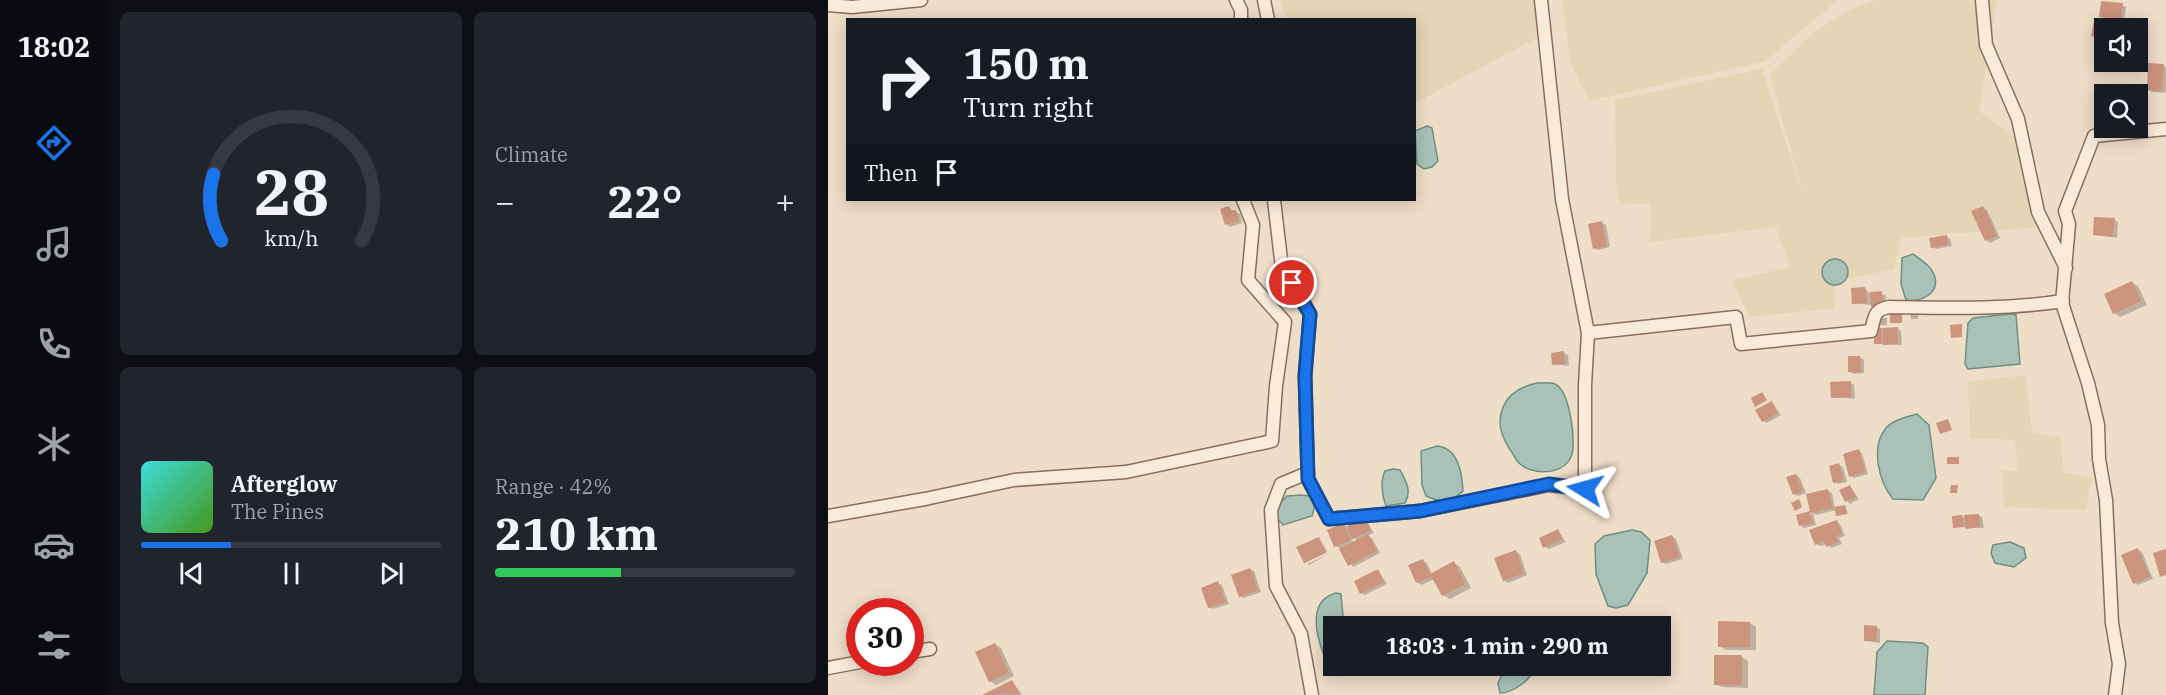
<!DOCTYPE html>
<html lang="en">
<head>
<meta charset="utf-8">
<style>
  body { margin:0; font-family:"IBM Plex Serif",serif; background:#20242c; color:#f1f3f6; height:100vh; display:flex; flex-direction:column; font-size:22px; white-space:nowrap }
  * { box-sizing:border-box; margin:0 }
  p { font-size:20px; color:#9ea1a6 }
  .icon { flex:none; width:33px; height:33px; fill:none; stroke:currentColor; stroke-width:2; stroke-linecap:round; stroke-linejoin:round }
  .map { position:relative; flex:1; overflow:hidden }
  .panel { display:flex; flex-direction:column; gap:12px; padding:12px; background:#0d0f14; width:720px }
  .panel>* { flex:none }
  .banner { position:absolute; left:18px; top:18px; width:570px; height:183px; border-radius:0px; box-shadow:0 3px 15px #0003; background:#171b24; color:#f1f3f6; overflow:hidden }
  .fabs { position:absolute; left:1266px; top:18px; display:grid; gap:12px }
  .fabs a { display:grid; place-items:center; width:54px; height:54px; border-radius:0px; background:#171b24; box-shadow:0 3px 15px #0003; font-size:30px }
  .speed { position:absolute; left:18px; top:598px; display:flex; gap:12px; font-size:30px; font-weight:700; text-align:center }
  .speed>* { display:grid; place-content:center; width:78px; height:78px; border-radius:50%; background:#171b24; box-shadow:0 3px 15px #0003; line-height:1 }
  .speed .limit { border:9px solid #d22; background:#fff; color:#111 }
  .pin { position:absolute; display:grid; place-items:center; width:51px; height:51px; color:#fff; margin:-26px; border:3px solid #fff; border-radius:50%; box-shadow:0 2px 6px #0007 }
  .me { position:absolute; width:66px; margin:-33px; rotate:278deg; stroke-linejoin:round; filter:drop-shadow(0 0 4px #0008) }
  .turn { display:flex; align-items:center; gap:21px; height:126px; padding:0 18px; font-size:27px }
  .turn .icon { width:78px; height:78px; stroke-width:2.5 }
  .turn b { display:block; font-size:42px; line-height:51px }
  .then { display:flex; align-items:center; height:57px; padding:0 18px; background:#0003; gap:12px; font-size:22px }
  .big { font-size:45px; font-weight:800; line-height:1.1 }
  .panel .tile { flex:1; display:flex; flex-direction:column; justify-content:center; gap:9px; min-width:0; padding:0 21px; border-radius:9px; background:#20242c }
  .panel .dial { align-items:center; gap:0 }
  .dial svg { height:156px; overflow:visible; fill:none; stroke:#363941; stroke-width:7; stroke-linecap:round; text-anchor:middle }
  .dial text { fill:#f1f3f6; stroke:none }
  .song { display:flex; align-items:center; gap:18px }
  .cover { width:72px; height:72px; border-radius:9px; background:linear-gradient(135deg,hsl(180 70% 55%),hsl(100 70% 35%)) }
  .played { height:6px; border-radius:3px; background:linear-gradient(90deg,#1a73e8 30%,#363941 30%) }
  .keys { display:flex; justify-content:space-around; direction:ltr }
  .heat { display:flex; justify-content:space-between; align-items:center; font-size:33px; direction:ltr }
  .charge { height:9px; border-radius:4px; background:linear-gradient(90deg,#34c759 42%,#363941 0) }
  .panel .tiles { flex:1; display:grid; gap:12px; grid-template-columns:repeat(2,1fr) }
  .trip { position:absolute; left:495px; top:616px; width:348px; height:60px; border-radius:0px; background:#171b24; box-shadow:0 3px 15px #0003; font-weight:800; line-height:60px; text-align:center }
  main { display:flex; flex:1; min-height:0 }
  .tabs { display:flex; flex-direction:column; width:108px; justify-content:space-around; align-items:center; background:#090b0e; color:#9ea1a6 }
  .tabs .icon { width:42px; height:42px }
  .tabs .selected { color:#1a73e8 }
  .tabs b { font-size:27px; color:#f1f3f6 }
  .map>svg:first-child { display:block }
  .farmland { fill:#e4d5b4 }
  .water { fill:#a8c2b7; stroke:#6e9083; stroke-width:1.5 }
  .shadow { fill:#0003; fill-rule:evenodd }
  .building { fill:#cc937d }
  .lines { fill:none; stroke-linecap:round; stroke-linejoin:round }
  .minor-casing { stroke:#8a6e5c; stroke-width:15 }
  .minor { stroke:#f9ebda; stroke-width:12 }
  .route-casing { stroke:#114b97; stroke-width:15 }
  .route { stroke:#1a73e8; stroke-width:10 }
</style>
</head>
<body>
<main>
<nav class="tabs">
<b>18:02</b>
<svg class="icon selected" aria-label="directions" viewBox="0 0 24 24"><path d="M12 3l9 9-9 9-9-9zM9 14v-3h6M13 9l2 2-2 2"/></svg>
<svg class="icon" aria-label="music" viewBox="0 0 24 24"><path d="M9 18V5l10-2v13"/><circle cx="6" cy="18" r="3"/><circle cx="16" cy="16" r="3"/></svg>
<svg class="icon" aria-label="phone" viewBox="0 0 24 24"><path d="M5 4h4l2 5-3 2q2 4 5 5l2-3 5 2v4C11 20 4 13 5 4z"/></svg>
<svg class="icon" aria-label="climate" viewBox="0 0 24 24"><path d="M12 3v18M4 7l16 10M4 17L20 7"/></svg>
<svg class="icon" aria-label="car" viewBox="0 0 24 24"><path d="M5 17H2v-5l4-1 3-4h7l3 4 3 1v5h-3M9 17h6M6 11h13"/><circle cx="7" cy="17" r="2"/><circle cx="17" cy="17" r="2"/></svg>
<svg class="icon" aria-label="filters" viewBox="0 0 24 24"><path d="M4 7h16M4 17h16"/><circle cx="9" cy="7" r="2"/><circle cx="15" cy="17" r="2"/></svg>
</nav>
<section class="panel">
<div class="tiles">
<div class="tile dial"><svg viewBox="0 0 100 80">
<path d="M14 69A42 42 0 1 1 86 69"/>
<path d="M14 69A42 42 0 0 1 10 35" stroke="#1a73e8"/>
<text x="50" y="56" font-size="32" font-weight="700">28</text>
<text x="50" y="72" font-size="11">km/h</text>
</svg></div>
<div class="tile"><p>Climate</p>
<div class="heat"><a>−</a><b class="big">22°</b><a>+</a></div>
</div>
<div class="tile">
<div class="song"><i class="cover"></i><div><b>Afterglow</b><p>The Pines</p></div></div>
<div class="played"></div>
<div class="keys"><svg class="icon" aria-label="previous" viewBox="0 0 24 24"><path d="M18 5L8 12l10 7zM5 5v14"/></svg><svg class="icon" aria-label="pause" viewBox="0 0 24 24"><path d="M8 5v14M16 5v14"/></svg><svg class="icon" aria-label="next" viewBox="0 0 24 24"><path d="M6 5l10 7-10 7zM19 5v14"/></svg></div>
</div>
<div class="tile"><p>Range · 42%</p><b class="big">210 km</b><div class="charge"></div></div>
</div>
</section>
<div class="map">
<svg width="1338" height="695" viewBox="0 0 1338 695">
  <rect width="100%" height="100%" fill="#eeddc7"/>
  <path class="farmland" d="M451 0H708L712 36 587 103 586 20 460 19Z
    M734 0H1009L937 61 761 101 742 62Z
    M1047 0H1169L1151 111 1206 151 1213 227 1073 238 1066 269 1007 281V308L921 317 904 281 962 267 948 227 822 242 823 204 791 203 788 181 787 100 934 69 975 195 942 75 985 33 1020 11Z
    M1197 375 1204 432 1232 438 1236 473 1264 478 1258 510 1176 507 1174 471H1190L1187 440 1142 438 1140 382Z"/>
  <path class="water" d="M599 126 604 128 610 161 604 167 596 169 589 164 587 131Z
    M1085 254C1093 260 1105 267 1107 278 1111 295 1091 302 1078 300L1073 284 1074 258Z
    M994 272a13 13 0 1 1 26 0a13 13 0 1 1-26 0Z
    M1182 314 1188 315 1192 364 1140 369 1137 364 1140 323 1145 318Z
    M709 383C714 383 722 382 727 384 742 391 749 444 743 457 735 475 704 476 691 463 687 459 684 452 681 448 662 418 675 390 709 383Z
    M1089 414 1101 425 1108 478 1095 500 1065 499C1051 482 1042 447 1058 428 1065 420 1079 417 1089 414Z
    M609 446C630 448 634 472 635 491 623 503 613 503 598 496L594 485 593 451Z
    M565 469 572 470C578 481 584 491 577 503L558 506C554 496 552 481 557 471Z
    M473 495 482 496C487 504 487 508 484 516L455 525 449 518V506L459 496Z
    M804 530 813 532 822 540 819 573 800 605 788 608 780 606 768 574 767 544 776 536Z
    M1182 542 1196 548 1198 558 1186 567 1167 563 1163 553 1165 545Z
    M508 593 513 594 515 617 524 627H506L505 653H495C487 631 481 600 508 593Z
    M1059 641 1095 643 1100 647 1097 695H1046L1049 652Z
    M678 666H705L706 669C702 681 684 693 672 693L670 683Z"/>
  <path class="shadow" d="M1294 5 1298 7 1296 21 1273 16Z
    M1267 23 1286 26 1290 28H1276V39L1269 38 1265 36Z
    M1335 66 1338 67V93L1324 92 1320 90Z
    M401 208 412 214 414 223 402 227 398 224Z
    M1155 208 1159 210 1172 238 1162 243 1158 240Z
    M1287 220 1290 222 1289 238 1266 234Z
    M774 223 778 225 782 247 770 250 766 248Z
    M1118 236 1122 239 1124 246 1108 249 1104 247Z
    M1304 283 1310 286 1319 305 1292 317 1286 313Z
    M1037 288 1041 293 1058 295V307L1026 303Z
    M1082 313 1090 314V319H1083Z
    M1049 318H1059V325H1050Z
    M1069 328 1073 331 1074 345 1049 344 1053 329Z
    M736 353 740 355 741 366 725 364Z
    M1032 357 1036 360V373L1026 374 1022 372Z
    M1022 383 1026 385 1027 399 1004 397Z
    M944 403 953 415 939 423 935 421Z
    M1031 451 1034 453 1040 474 1026 478 1023 476Z
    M1011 465 1015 467 1019 482 1010 484 1006 482Z
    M968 475 972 478 978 493 970 496 966 494Z
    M1022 486 1031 499 1022 504 1019 501Z
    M1000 491 1004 493 1007 508 1017 506 1020 514 1010 516 1008 510 988 515 985 513 988 525 976 528 972 525 981 513 984 515 980 495Z
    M1150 515 1154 517 1156 528 1127 527 1134 516 1138 519Z
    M538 520 546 533 539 536 544 538 552 553 525 567 512 548 507 546 515 525 520 527ZM523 537 531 541 526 543Z
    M1009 522 1012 524 1017 536 1011 538 1014 544 1003 548 999 544 992 546 988 544Z
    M730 531 738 542 721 549 717 547Z
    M844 536 848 539 855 559 838 564 834 562Z
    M491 538 499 551 477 563 470 548Z
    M1310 550 1314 552 1325 579 1310 585 1306 582Z
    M688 552 692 554 699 575 680 583 676 580Z
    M501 554 481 565 479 564Z
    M595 561 599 563 604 574 626 563 632 567 643 588 622 599 615 595 607 579 593 585 589 582Z
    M422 569 426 571 433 592 416 598 412 596Z
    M550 570 559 584 537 595 533 593Z
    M390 583 394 585 401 604 385 609 381 607Z
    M922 623 928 627V650H898L891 646Z
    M1048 627 1052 629V643L1038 641Z
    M167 644 173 648 186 676 168 685 162 681Z
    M914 657 920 661V688L894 687 887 684Z
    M184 681 194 695H158Z"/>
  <path class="building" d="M1273 1 1295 3 1293 20 1271 17Z
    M1266 21 1287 25 1286 28H1276V38L1263 36Z
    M1270 48H1276V61L1269 60Z
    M1320 63 1336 64 1334 91 1319 90Z
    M401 206 403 211 408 210 411 221 397 225 392 209Z
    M1155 206 1169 236 1157 241 1143 211Z
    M1266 217 1287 218 1285 237 1265 235Z
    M774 221 779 246 765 249 760 224Z
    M1119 235 1120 245 1103 248 1101 238Z
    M1304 281 1313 301 1285 314 1276 294Z
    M1037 287 1039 303 1024 304 1023 288Z
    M1054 291 1055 306 1043 307 1042 292Z
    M1062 314H1074V323H1062Z
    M1134 324V337L1123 338 1122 325Z
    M1070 327V344L1055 345V328Z
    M1046 328H1054V344H1046Z
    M736 351 737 364 724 365 723 353Z
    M1020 356H1032L1033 372H1020Z
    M1023 381V397L1003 398 1002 382Z
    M934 392 939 400 927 407 923 398Z
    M944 401 950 413 934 422 927 410Z
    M1120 419 1124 430 1112 434 1108 423Z
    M1031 449 1037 472 1021 477 1015 454Z
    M1119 457H1131V464H1119Z
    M1011 463 1016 481 1005 483 1001 466Z
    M968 474 975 491 965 495 958 477Z
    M1022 485 1028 497 1017 502 1011 490Z
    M1123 485H1130L1129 493H1122Z
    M1000 489 1005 508 982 513 985 523 971 526 968 515 982 511 978 494Z
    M971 499 974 507 967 511 963 503Z
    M1017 505 1019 513 1008 516 1006 507Z
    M1151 514 1152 527 1138 529 1136 515Z
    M1134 515 1136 527 1125 528 1124 516Z
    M538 518 543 531 524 539 519 526Z
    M1009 520 1014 534 1008 536 1011 542 998 547 996 541 987 545 981 530Z
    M515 523 523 540 506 547 499 530Z
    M730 529 735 539 715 548 711 538Z
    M540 534 549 551 520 566 511 549Z
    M844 535 852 557 833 563 826 541Z
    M491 537 498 553 476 563 468 547Z
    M1310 548 1322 577 1305 584 1293 555Z
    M1338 549V575L1332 577 1325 553Z
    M688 550 696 573 675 581 666 558Z
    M595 559 603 577 588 583 580 565Z
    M626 561 637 584 614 596 602 574Z
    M422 568 430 590 411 597 403 575Z
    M550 569 556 582 532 594 526 581Z
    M390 581 398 602 380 608 373 588Z
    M773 619 795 620V627H773Z
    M890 621 922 622V647H890Z
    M801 622H829V627H801Z
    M1036 625 1049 626 1048 641H1036Z
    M167 643 181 673 161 682 147 652Z
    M886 655H914V685H886Z
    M184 680 192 694 154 695Z"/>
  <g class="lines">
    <defs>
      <path id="minor" d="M408 0 413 10V20
        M436 0 440 20
        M1154 0 1158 45 1190 119 1210 212 1238 268
        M0 5 24 7 93 0
        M446 200 454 268 482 314 477 376 480 479 477 474 453 484 443 510 448 586 473 634 484 695
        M760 333 908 317 913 344 1043 331C1047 317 1045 310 1061 307 1120 308 1176 310 1235 301
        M480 479 501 519 592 511 721 485 757 489V385L760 333 734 199 713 0
        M0 516 97 499 186 480 298 472 444 441 448 386 457 322 420 280 425 225 415 200
        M82 652 102 649
        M0 668 32 662
        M1287 695 1291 664 1284 623 1278 500 1271 459 1270 425 1260 383 1234 303 1241 224 1237 211 1266 136 1338 129"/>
    </defs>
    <use href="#minor" class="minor-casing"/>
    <use href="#minor" class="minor"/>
  </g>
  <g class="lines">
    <defs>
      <path id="route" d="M464 283 482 314 477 376 480 479 501 519 592 511 721 484 757 489"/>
    </defs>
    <use href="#route" class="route-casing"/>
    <use href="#route" class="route"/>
  </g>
</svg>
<div class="fabs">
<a><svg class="icon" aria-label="sound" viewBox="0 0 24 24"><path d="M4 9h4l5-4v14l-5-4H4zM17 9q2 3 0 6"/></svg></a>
<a><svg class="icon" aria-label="search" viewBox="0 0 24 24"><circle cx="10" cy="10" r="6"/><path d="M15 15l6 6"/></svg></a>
</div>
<div class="speed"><div class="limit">30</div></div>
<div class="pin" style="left:464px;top:283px;background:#d93025"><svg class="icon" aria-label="arrive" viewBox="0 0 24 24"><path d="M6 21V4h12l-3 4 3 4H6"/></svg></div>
<svg class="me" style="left:757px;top:489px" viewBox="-20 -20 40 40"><path d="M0-17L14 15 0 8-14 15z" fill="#1a73e8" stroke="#fff" stroke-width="4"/></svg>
<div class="trip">18:03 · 1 min · 290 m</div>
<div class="banner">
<div class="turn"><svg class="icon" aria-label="right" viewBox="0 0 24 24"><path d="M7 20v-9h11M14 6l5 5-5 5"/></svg><div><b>150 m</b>Turn right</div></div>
<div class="then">Then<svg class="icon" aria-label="arrive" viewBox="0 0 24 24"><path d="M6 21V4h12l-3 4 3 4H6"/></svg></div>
</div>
</div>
</main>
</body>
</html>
